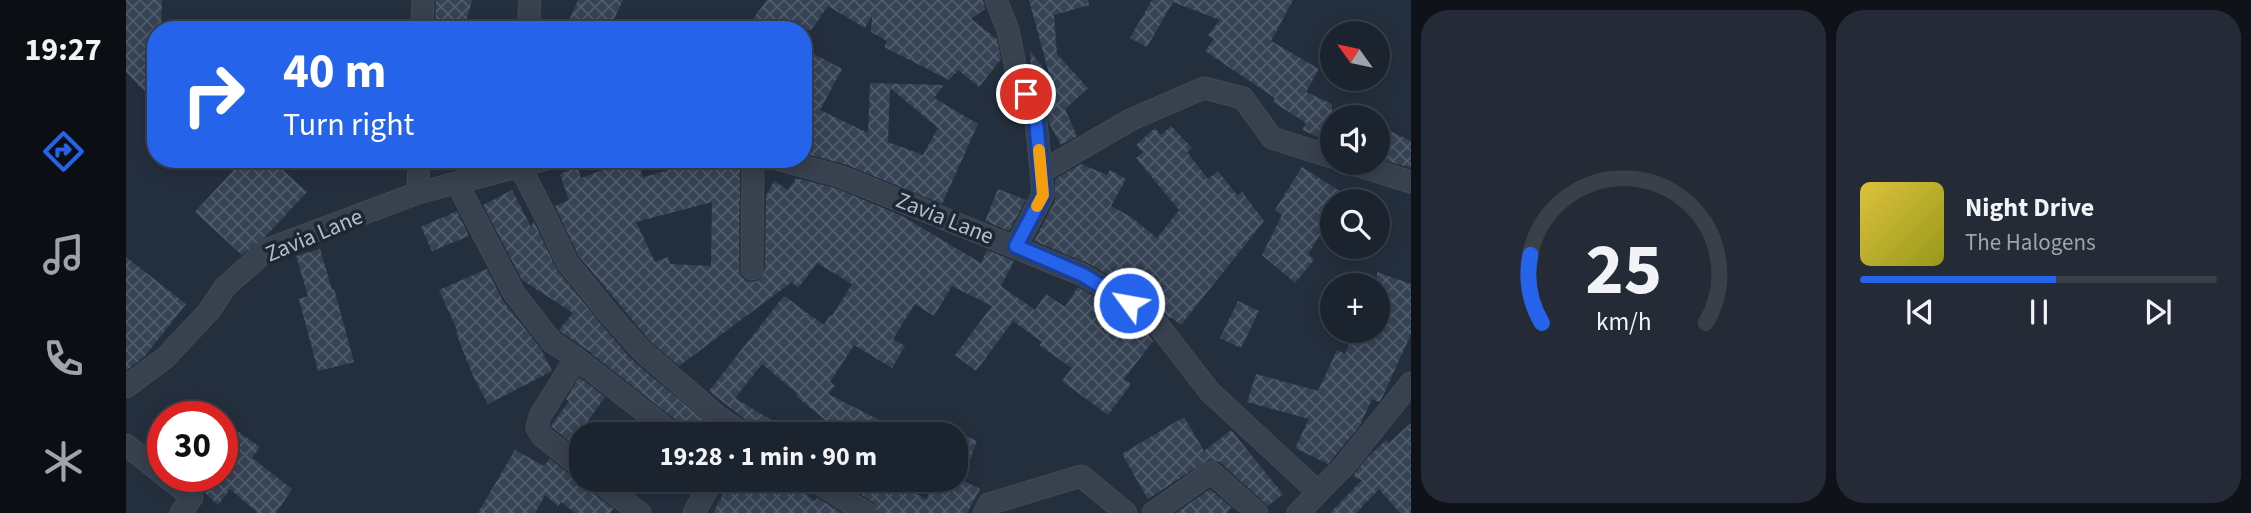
<!DOCTYPE html>
<html lang="en">
<head>
<meta charset="utf-8">
<style>
  body { margin:0; font-family:"Source Sans 3",sans-serif; background:#242b36; color:#f1f3f6; height:100vh; display:flex; flex-direction:column; font-size:26px; white-space:nowrap }
  * { box-sizing:border-box; margin:0 }
  p { font-size:23px; color:#a0a4aa }
  .icon { flex:none; width:38px; height:38px; fill:none; stroke:currentColor; stroke-width:2; stroke-linecap:round; stroke-linejoin:round }
  .map { position:relative; flex:1; overflow:hidden }
  .details { display:flex; flex-direction:column; gap:10px; padding:10px; background:#0f1319; width:840px }
  .details>* { flex:none }
  .banner { position:absolute; left:21px; top:21px; width:665px; height:147px; border-radius:28px; box-shadow:0 4px 18px #0003,0 0 0 2px #39404a; background:#2563eb; color:#fff; overflow:hidden }
  .needle { width:46px; rotate:303deg }
  .fabs { position:absolute; left:1194px; top:21px; display:grid; gap:14px }
  .fabs a { display:grid; place-items:center; width:70px; height:70px; border-radius:50%; background:#1b232e; box-shadow:0 4px 18px #0003,0 0 0 2px #39404a; font-size:35px }
  .speed { position:absolute; left:21px; top:401px; display:flex; gap:14px; font-size:35px; font-weight:700; text-align:center }
  .speed>* { display:grid; place-content:center; width:91px; height:91px; border-radius:50%; background:#1b232e; box-shadow:0 4px 18px #0003,0 0 0 2px #39404a; line-height:1 }
  .speed .limit { border:10px solid #d22; background:#fff; color:#111 }
  .pin { position:absolute; display:grid; place-items:center; width:60px; height:60px; color:#fff; margin:-30px; border:4px solid #fff; border-radius:50%; box-shadow:0 2px 7px #0007 }
  .me { position:absolute; width:77px; margin:-38px; rotate:302deg; stroke-linejoin:round; filter:drop-shadow(0 0 5px #0008) }
  .turn { display:flex; align-items:center; gap:24px; height:147px; padding:0 21px; font-size:32px }
  .turn .icon { width:91px; height:91px; stroke-width:2.5 }
  .turn b { display:block; font-size:49px; line-height:60px }
  .details .tile { flex:1; display:flex; flex-direction:column; justify-content:center; gap:10px; min-width:0; padding:0 24px; border-radius:28px; background:#242b36 }
  .details .dial { align-items:center; gap:0 }
  .dial svg { height:182px; overflow:visible; fill:none; stroke:#39404a; stroke-width:7; stroke-linecap:round; text-anchor:middle }
  .dial text { fill:#f1f3f6; stroke:none }
  .song { display:flex; align-items:center; gap:21px }
  .cover { width:84px; height:84px; border-radius:10px; background:linear-gradient(135deg,hsl(50 70% 55%),hsl(60 70% 35%)) }
  .played { height:7px; border-radius:4px; background:linear-gradient(90deg,#2563eb 55%,#39404a 55%) }
  .keys { display:flex; justify-content:space-around; direction:ltr }
  .details .tiles { flex:1; display:grid; gap:10px; grid-template-columns:repeat(2,1fr) }
  .trip { position:absolute; left:443px; top:422px; width:399px; height:70px; border-radius:28px; background:#1b232e; box-shadow:0 4px 18px #0003,0 0 0 2px #39404a; font-weight:700; line-height:70px; text-align:center }
  main { display:flex; flex:1; min-height:0 }
  .dock { display:flex; flex-direction:column; width:126px; justify-content:space-around; align-items:center; background:#0b0e12; color:#a0a4aa }
  .dock .icon { width:49px; height:49px }
  .dock .on { color:#2563eb }
  .dock b { font-size:32px; color:#f1f3f6 }
  .map>svg:first-child { display:block }
  .building { fill:url(#building-cross-hatch); fill-rule:evenodd }
  .lines { fill:none; stroke-linecap:round; stroke-linejoin:round }
  .minor-casing { stroke:#414a57; stroke-width:23 }
  .minor { stroke:#38414e; stroke-width:21 }
  .route-casing { stroke:#184099; stroke-width:18 }
  .route { stroke:#2563eb; stroke-width:12 }
  .slow { stroke:#f59e0b; stroke-width:12 }
  .labels { text-anchor:middle; dominant-baseline:central; stroke-width:7; stroke-linejoin:round; paint-order:stroke }
  .street-label { font-size:23px; fill:#b4bcc9; stroke:#1d2633 }
</style>
</head>
<body>
<main>
<nav class="dock">
<b>19:27</b>
<svg class="icon on" aria-label="directions" viewBox="0 0 24 24"><path d="M12 3l9 9-9 9-9-9zM9 14v-3h6M13 9l2 2-2 2"/></svg>
<svg class="icon" aria-label="music" viewBox="0 0 24 24"><path d="M9 18V5l10-2v13"/><circle cx="6" cy="18" r="3"/><circle cx="16" cy="16" r="3"/></svg>
<svg class="icon" aria-label="phone" viewBox="0 0 24 24"><path d="M5 4h4l2 5-3 2q2 4 5 5l2-3 5 2v4C11 20 4 13 5 4z"/></svg>
<svg class="icon" aria-label="climate" viewBox="0 0 24 24"><path d="M12 3v18M4 7l16 10M4 17L20 7"/></svg>
</nav>
<div class="map">
<svg width="1285" height="513" viewBox="0 0 1285 513">
  <defs>
    <pattern id="building-cross-hatch" width="8" height="8" patternUnits="userSpaceOnUse" patternTransform="scale(1.75)"><rect width="8" height="8" fill="#364354"/><path d="M0 0l8 8M0 8l8-8" fill="none" stroke="#515c6b"/></pattern>
  </defs>
  <rect width="100%" height="100%" fill="#242f3e"/>
  <path class="building" d="M0 0H36L35 25H30V86L21 94 0 72Z
    M310 0H346L338 30H309Z
    M452 0H497L483 30H439Z
    M641 0H857L859 9 845 19 871 39 875 59 853 87 832 70 823 80 758 47 761 41 745 32 746 15 739 28 702 6 685 30H619Z
    M903 0H962L963 5 928 15 931 54 962 88 939 109 951 136 935 145 923 123 903 65 905 67 904 51 924 77Z
    M1026 0H1167L1145 41 1193 69 1180 92 1206 104V143L1176 130 1180 123 1147 102 1149 98 1079 51 1088 39 1082 35 1094 20 1047 2 1021 47 1004 38Z
    M677 48 716 69 694 110 742 133 744 83 818 85 808 98 852 124 816 204 721 165 677 153ZM764 88 812 128 797 155 762 142Z
    M1251 125 1285 141V168L1251 158Z
    M1045 126 1066 148 1061 152 1082 179 1092 171 1111 195 1116 192 1138 221 1055 325 1045 317 1044 319 1032 305 964 264 908 241 929 201V179L955 164 981 175 984 170 1000 179 985 206 1005 217 1031 238 1053 210 1010 158 1017 152 1010 145 1029 128 1035 135Z
    M94 159H152L151 165 181 192 140 236 116 255 69 212 107 171Z
    M508 159H511L517 177 573 162 575 167H614L613 269 615 276 620 281 627 282 633 280 639 270 640 196 648 181 662 190 670 178 712 189 776 216 855 263 861 250 888 261 875 286 909 310 920 294 939 307 952 287 1016 326 1027 341 998 379 1005 384 982 415 936 381 946 368 913 345 916 342 887 321 850 371 829 355 866 306 826 286 808 316 789 304 767 339 779 346 766 368 728 345 704 382 709 386 702 394 781 434H716L670 396 672 394 636 364 609 398 648 422 641 434 630 428 583 391 658 296 698 325 704 315 706 316 726 284 691 263 672 288 666 282 553 366 524 341 452 255 429 206 443 200 434 174 451 167 455 178ZM586 202 585 266 544 264 542 257 529 262 510 222Z
    M1176 167 1229 201H1206V216L1182 254 1188 260 1169 283 1136 255 1156 215 1149 210Z
    M872 189 900 200 883 231 859 221Z
    M386 190 405 227 408 222 431 270 474 323 506 360 594 434H560L555 424 466 354 467 353H466L435 332 433 330 447 313 396 280 357 205Z
    M331 211 343 236 306 251 295 227Z
    M194 249 206 290 208 289 228 362 192 371 173 299 182 296 170 256Z
    M0 257 60 304 18 357 0 371Z
    M361 269 377 301 415 349 426 371 362 404 348 378 330 333 332 332 313 290Z
    M1251 272 1285 284V334L1255 400 1253 402 1246 399 1233 427 1202 464 1169 448 1183 419 1121 402 1130 374 1192 391 1211 350 1219 354 1229 331H1251Z
    M1112 301 1133 311 1115 348 1094 338Z
    M453 377 479 397 458 426 461 428 448 445 425 426 443 401 440 399Z
    M1058 417 1078 451 1105 430 1157 494 1142 506 1094 462 1083 459 1022 499 996 454Z
    M96 420 134 447 126 458 166 489 150 513H132L104 489 92 505 60 476H96Z
    M1285 423V513H1274L1253 489 1230 513H1204L1236 480 1227 476 1239 460 1260 440 1263 443Z
    M830 432 851 441 836 480 854 489 841 513H753L747 502 712 480H741L750 485 754 480H765L800 499 811 480H830Z
    M389 450 418 466 424 459 447 477 458 480 463 490 488 509 484 513H449L435 502 432 506 419 495 409 513H352Z
    M605 480 619 487 624 480H660L689 501 691 498 716 513H587Z
    M1084 489 1106 508 1100 513H1050Z"/>
  <g class="lines">
    <defs>
      <path id="minor" d="M870 0 882 30 890 69 910 120 915 172 917 195 890 246
        M296 30 297 0
        M402 30 404 0
        M394 159V167L420 217 441 262 484 315 515 350 591 416 618 434
        M651 159 716 177 957 275 1025 316 1084 392 1192 492
        M1224 163 1285 182
        M915 172 1004 120 1078 88 1117 98 1146 138 1206 157
        M331 183 388 293 426 342 450 358 547 434
        M292 193 293 159
        M626 269 627 159
        M450 358 414 416 411 428 416 436 455 467
        M0 387 40 357 83 311 99 287 142 249 292 193 421 159
        M0 445 37 474
        M39 476 66 497 55 513
        M471 480 514 513
        M688 480 740 513
        M568 513 586 480
        M858 513 863 504 955 476 1000 513
        M1027 513 1085 472 1131 513
        M1172 513 1218 466 1285 383"/>
    </defs>
    <use href="#minor" class="minor-casing"/>
    <use href="#minor" class="minor"/>
  </g>
  <g class="lines">
    <defs>
      <path id="route" d="M900 94 910 120 917 195 890 246 957 275 1003 303"/>
    </defs>
    <use href="#route" class="route-casing"/>
    <use href="#route" class="route"/>
    <path class="slow" d="M911 206 917 195 913 150"/>
  </g>
  <g class="labels">
    <g class="street-label">
      <text transform="translate(819 218) rotate(22)">Zavia Lane</text>
      <text transform="translate(188 235) rotate(-23)">Zavia Lane</text>
    </g>
  </g>
</svg>
<div class="fabs">
<a><svg class="needle" viewBox="-14 -14 28 28"><path d="M0-13l5 13h-10z" fill="#e53935"/><path d="M0 13l5-13h-10z" fill="#a0a4aa"/></svg></a>
<a><svg class="icon" aria-label="sound" viewBox="0 0 24 24"><path d="M4 9h4l5-4v14l-5-4H4zM17 9q2 3 0 6"/></svg></a>
<a><svg class="icon" aria-label="search" viewBox="0 0 24 24"><circle cx="10" cy="10" r="6"/><path d="M15 15l6 6"/></svg></a>
<a>+</a>
</div>
<div class="speed"><div class="limit">30</div></div>
<div class="pin" style="left:900px;top:94px;background:#d93025"><svg class="icon" aria-label="arrive" viewBox="0 0 24 24"><path d="M6 21V4h12l-3 4 3 4H6"/></svg></div>
<svg class="me" style="left:1003px;top:303px" viewBox="-20 -20 40 40"><circle r="17" fill="#2563eb" stroke="#fff" stroke-width="3"/><path d="M0-11L8 9 0 5-8 9z" fill="#fff"/></svg>
<div class="trip">19:28 · 1 min · 90 m</div>
<div class="banner">
<div class="turn"><svg class="icon" aria-label="right" viewBox="0 0 24 24"><path d="M7 20v-9h11M14 6l5 5-5 5"/></svg><div><b>40 m</b>Turn right</div></div>
</div>
</div>
<section class="details">
<div class="tiles">
<div class="tile dial"><svg viewBox="0 0 100 80">
<path d="M14 69A42 42 0 1 1 86 69"/>
<path d="M14 69A42 42 0 0 1 9 39" stroke="#2563eb"/>
<text x="50" y="56" font-size="32" font-weight="700">25</text>
<text x="50" y="72" font-size="11">km/h</text>
</svg></div>
<div class="tile">
<div class="song"><i class="cover"></i><div><b>Night Drive</b><p>The Halogens</p></div></div>
<div class="played"></div>
<div class="keys"><svg class="icon" aria-label="previous" viewBox="0 0 24 24"><path d="M18 5L8 12l10 7zM5 5v14"/></svg><svg class="icon" aria-label="pause" viewBox="0 0 24 24"><path d="M8 5v14M16 5v14"/></svg><svg class="icon" aria-label="next" viewBox="0 0 24 24"><path d="M6 5l10 7-10 7zM19 5v14"/></svg></div>
</div>
</div>
</section>
</main>
</body>
</html>
